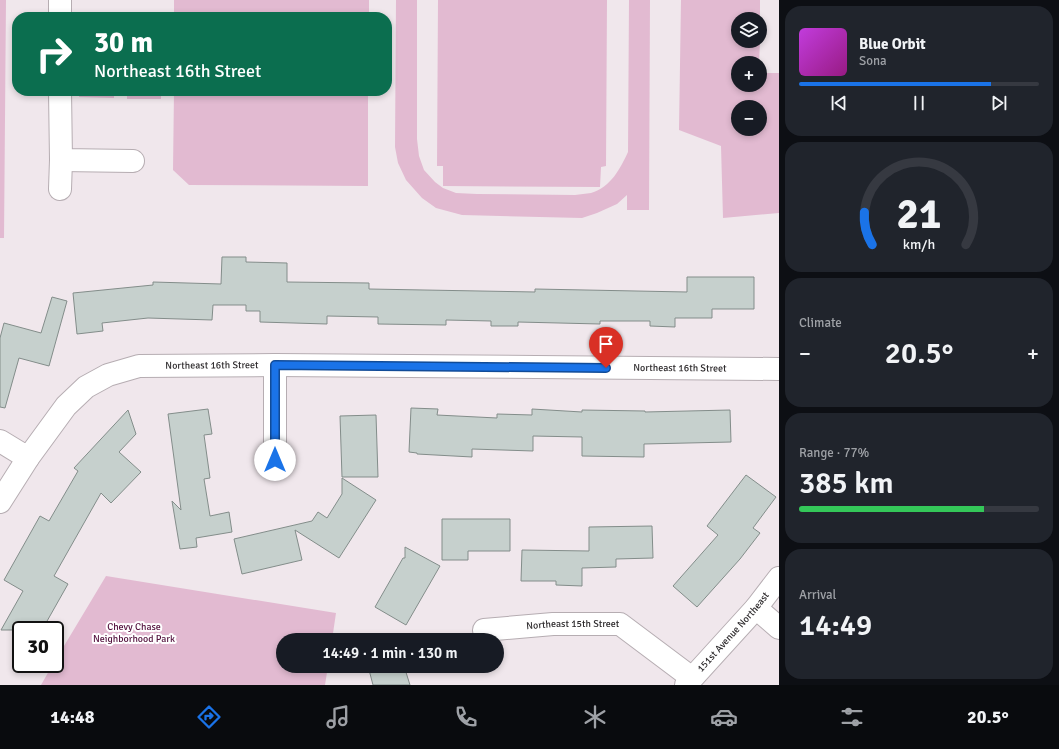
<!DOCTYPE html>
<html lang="en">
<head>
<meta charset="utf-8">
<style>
  body { margin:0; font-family:Signika,sans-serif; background:#20242c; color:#f1f3f6; height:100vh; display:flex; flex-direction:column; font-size:15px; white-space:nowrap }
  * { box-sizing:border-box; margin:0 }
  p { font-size:13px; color:#9ea1a6 }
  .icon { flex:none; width:22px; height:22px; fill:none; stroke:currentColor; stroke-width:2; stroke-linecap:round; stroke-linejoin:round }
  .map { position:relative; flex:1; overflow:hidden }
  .side { display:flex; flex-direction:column; gap:6px; padding:6px; background:#0d0f14; width:280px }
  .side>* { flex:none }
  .top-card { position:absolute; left:12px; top:12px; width:380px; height:84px; border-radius:16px; box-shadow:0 2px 6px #0003; background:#0b6e4f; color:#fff; overflow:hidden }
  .buttons { position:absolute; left:731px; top:12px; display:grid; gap:8px }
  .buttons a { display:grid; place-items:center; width:36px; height:36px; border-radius:50%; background:#171b24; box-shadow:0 2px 6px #0003; font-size:20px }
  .speed { position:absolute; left:12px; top:621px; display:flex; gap:8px; font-size:20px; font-weight:700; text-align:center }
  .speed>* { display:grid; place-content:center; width:52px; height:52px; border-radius:50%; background:#171b24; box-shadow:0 2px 6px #0003; line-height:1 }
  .speed .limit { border:2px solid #111; border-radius:6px; background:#fff; color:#111 }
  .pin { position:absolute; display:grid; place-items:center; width:34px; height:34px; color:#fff; margin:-41px -17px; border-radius:50% 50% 50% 0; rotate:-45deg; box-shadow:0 0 4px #0007 }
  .pin .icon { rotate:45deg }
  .me { position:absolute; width:44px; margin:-22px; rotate:0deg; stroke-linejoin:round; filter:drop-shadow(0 0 3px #0008) }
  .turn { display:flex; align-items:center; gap:14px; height:84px; padding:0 16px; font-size:18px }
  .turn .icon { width:52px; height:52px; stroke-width:2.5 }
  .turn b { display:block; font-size:28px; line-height:34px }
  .big { font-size:30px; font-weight:600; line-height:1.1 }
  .side .card { flex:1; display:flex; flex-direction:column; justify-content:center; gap:6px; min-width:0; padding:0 14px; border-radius:16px; background:#20242c }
  .side .dial { align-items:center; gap:0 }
  .dial svg { height:104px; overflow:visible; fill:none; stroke:#363941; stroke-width:7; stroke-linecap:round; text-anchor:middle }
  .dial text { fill:#f1f3f6; stroke:none }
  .song { display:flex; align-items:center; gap:12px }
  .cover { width:48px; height:48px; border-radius:6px; background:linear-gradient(135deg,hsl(290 70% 55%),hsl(310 70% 35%)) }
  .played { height:4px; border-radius:2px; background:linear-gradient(90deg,#1a73e8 80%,#363941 80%) }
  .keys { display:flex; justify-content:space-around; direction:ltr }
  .heat { display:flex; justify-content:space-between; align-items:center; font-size:22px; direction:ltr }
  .charge { height:6px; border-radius:3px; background:linear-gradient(90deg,#34c759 77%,#363941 0) }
  .trip { position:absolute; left:276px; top:633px; width:228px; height:40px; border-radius:20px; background:#171b24; box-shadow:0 2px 6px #0003; font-weight:600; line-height:40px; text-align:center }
  .menu { display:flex; height:64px; justify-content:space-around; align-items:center; background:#090b0e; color:#9ea1a6 }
  .menu .icon { width:28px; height:28px }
  .menu .on { color:#1a73e8 }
  .menu b { font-size:18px; color:#f1f3f6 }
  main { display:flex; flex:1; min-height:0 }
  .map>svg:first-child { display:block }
  .green { fill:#e2bad1; fill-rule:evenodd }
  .building { fill:#c6d0cd; stroke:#838d8a }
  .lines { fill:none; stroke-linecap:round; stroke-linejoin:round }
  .minor-casing { stroke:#b6adb2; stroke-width:24 }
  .minor { stroke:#fff; stroke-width:22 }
  .route-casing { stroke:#114b97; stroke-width:10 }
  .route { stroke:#1a73e8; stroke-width:7 }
  .labels { text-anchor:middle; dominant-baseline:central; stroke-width:4; stroke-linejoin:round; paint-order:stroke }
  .street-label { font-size:10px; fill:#2c292b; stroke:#fff }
  .park-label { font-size:10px; fill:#53123e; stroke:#fff }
</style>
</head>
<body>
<main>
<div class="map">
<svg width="779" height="685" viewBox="0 0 779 685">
  <rect width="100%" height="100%" fill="#f0e7ec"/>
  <path class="green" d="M0 0H6L4 238H0Z
    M174 0H369V17H174Z
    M396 0H417V139L419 156 424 170 435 182 443 188 456 193 477 194 575 195C580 194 586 194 591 193 611 187 620 169 628 152L629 0H650L649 210H627V195L617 204 597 213 582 218 462 215 436 208 422 198 406 180 398 163 395 147Z
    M438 0H607L606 166 601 167 600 187 443 186V166H437Z
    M681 0H760V19H738V41H760L759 63H738V85H760V73H779V213L723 218 721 146 679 130ZM738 107H760V129H738Z
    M80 91H114V98L79 97Z
    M127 91H161V99H127Z
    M174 91H368V186L189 185 173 170Z
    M106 576 336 613 332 640H283V666H328L325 685H41L53 664H55V661Z"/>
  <path class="building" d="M222 257H246V262L287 263V282L369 283V289L535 292V289L687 292V277H754V309H712V318H675V327L650 326V321H600V324L518 322V326H491V321L446 320V325L378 324V317L327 316V324L260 322V311H246V305H213L212 320 148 318 102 323 103 331 77 334 73 293 153 285V282L221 284Z
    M52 297 67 301 49 366 19 358 5 408 0 407V338L4 323 41 333Z
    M411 408 438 409 437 415 497 418V414L532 415V409L582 412V410L645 411V412L730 410 731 442 644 444V457L582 456V437L533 436V451L472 449V457L417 454V453L409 452Z
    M208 409 212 434 204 435 210 478 204 479 210 516 229 512 232 532 196 538 197 547 180 549 172 501 181 510 168 414Z
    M128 410 136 434 119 452 141 472 111 503 101 493 54 576 68 584 42 630H1L23 591 4 580 40 516 49 521 78 471 74 468Z
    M376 415 378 477H342L340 416Z
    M746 475 776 497 753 528 760 533 740 559 697 607 673 586 718 535 707 526Z
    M342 478 376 500 339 558 295 530 302 560 242 574 234 539 312 521 318 512 327 518 342 494Z
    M442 519H510V551H468V560H442Z
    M652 526 653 558 616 559V567L582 568V586L556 585V581H521L522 550 589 551V527Z
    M405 547 440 566 406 625 375 607 403 558H405Z
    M368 666H404L410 685H373Z"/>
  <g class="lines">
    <defs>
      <g id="minor">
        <path d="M60 0V17"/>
        <path d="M60 91 61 160 133 161"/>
        <path d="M60 189 61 160"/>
        <path id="s1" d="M0 441 28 458 66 406 86 387 108 375 139 366 275 365 779 369"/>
        <path d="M275 460V365"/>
        <path d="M0 502 28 458"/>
        <path d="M756 608 779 628"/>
        <path id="s2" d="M484 630 553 624H620L692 678"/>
        <path id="s3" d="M686 685 756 608 779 578"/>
      </g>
    </defs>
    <use href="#minor" class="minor-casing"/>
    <use href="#minor" class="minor"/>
  </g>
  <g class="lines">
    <defs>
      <path id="route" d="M275 460V365L606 368"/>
    </defs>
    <use href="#route" class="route-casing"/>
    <use href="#route" class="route"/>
  </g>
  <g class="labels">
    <g class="street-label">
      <text stroke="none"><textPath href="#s1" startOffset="255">Northeast 16th Street</textPath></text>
      <text stroke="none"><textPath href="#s1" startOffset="723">Northeast 16th Street</textPath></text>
      <text stroke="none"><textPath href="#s2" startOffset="89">Northeast 15th Street</textPath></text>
      <text stroke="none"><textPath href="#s3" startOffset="71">151st Avenue Northeast</textPath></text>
    </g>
    <g class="park-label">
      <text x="134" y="627">Chevy Chase<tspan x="134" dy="12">Neighborhood Park</tspan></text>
    </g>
  </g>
</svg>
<div class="buttons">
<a><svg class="icon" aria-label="layers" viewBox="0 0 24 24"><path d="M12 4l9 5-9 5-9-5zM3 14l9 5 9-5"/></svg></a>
<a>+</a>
<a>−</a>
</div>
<div class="speed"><div class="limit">30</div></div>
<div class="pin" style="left:606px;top:368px;background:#d93025"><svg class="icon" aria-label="arrive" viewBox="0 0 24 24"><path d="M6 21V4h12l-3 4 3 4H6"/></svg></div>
<svg class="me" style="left:275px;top:460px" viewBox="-20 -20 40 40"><circle r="19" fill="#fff"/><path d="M0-13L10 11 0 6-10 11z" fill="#1a73e8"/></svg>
<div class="trip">14:49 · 1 min · 130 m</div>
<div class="top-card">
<div class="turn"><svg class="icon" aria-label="right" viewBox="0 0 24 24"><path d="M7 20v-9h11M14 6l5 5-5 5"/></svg><div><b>30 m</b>Northeast 16th Street</div></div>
</div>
</div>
<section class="side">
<div class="card">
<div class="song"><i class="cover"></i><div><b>Blue Orbit</b><p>Sona</p></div></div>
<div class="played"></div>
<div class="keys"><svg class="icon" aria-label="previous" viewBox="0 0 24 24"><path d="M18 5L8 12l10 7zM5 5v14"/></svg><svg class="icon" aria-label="pause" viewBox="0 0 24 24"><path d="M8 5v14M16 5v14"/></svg><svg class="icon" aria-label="next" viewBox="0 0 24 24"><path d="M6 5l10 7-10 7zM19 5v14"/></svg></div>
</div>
<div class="card dial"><svg viewBox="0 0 100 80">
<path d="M14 69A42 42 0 1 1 86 69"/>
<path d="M14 69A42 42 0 0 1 8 44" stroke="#1a73e8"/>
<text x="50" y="56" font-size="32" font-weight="700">21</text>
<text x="50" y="72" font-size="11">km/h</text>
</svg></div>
<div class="card"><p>Climate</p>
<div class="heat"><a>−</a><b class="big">20.5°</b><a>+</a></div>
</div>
<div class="card"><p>Range · 77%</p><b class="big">385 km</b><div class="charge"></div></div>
<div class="card"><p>Arrival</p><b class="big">14:49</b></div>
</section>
</main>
<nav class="menu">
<b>14:48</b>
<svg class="icon on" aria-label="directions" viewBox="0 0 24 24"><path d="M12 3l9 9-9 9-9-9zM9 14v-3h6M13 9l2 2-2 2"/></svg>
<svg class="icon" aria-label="music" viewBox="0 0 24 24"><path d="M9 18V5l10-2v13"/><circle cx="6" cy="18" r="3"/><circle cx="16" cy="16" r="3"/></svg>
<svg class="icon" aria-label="phone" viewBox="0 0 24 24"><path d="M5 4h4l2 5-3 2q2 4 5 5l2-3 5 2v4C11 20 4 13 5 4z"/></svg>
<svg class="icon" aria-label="climate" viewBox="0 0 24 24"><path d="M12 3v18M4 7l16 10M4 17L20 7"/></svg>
<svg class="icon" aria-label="car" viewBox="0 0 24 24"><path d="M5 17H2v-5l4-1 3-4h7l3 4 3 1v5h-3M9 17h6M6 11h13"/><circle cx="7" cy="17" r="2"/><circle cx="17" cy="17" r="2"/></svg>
<svg class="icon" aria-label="filters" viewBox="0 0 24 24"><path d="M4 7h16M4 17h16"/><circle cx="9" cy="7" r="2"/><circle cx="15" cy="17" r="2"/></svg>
<b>20.5°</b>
</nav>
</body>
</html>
